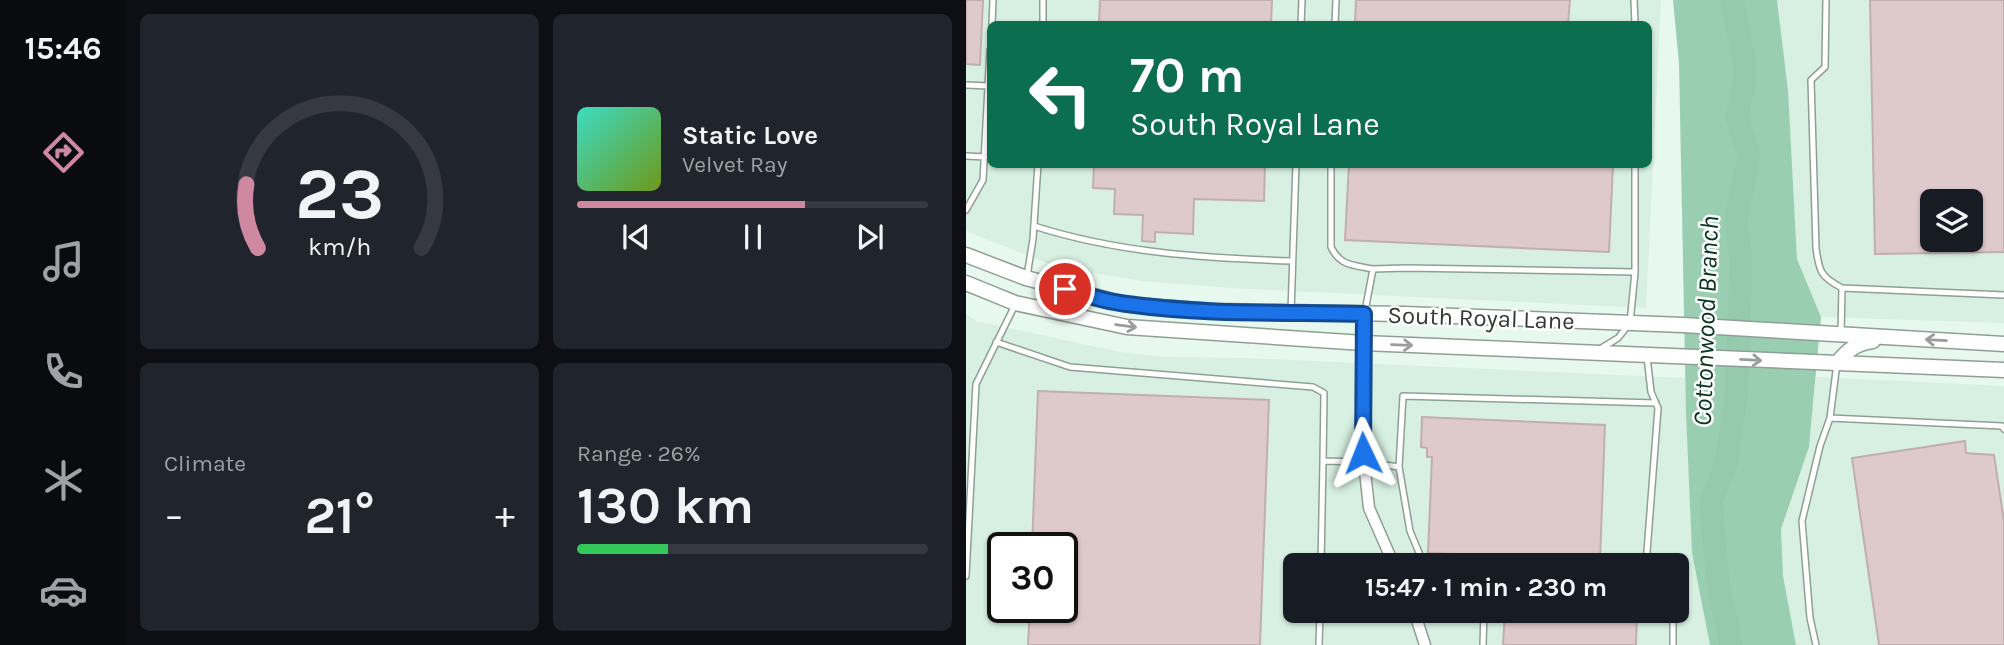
<!DOCTYPE html>
<html lang="en">
<head>
<meta charset="utf-8">
<style>
  body { margin:0; font-family:Karla,sans-serif; background:#20242c; color:#f1f3f6; height:100vh; display:flex; flex-direction:column; font-size:26px; white-space:nowrap }
  * { box-sizing:border-box; margin:0 }
  p { font-size:23px; color:#9ea1a6 }
  .icon { flex:none; width:38px; height:38px; fill:none; stroke:currentColor; stroke-width:2; stroke-linecap:round; stroke-linejoin:round }
  .map { position:relative; flex:1; overflow:hidden }
  .drawer { display:flex; flex-direction:column; gap:14px; padding:14px; background:#0d0f14; width:840px }
  .drawer>* { flex:none }
  .banner { position:absolute; left:21px; top:21px; width:665px; height:147px; border-radius:10px; box-shadow:0 2px 5px #0004; background:#0b6e4f; color:#fff; overflow:hidden }
  .buttons { position:absolute; left:954px; top:189px; display:grid; gap:14px }
  .buttons a { display:grid; place-items:center; width:63px; height:63px; border-radius:10px; background:#171b24; box-shadow:0 2px 5px #0004; font-size:35px }
  .speed { position:absolute; left:21px; top:532px; display:flex; gap:14px; font-size:35px; font-weight:700; text-align:center }
  .speed>* { display:grid; place-content:center; width:91px; height:91px; border-radius:50%; background:#171b24; box-shadow:0 2px 5px #0004; line-height:1 }
  .speed .limit { border:4px solid #111; border-radius:10px; background:#fff; color:#111 }
  .pin { position:absolute; display:grid; place-items:center; width:60px; height:60px; color:#fff; margin:-30px; border:4px solid #fff; border-radius:50%; box-shadow:0 2px 7px #0007 }
  .me { position:absolute; width:77px; margin:-38px; rotate:358deg; stroke-linejoin:round; filter:drop-shadow(0 0 5px #0008) }
  .turn { display:flex; align-items:center; gap:24px; height:147px; padding:0 28px; font-size:32px }
  .turn .icon { width:91px; height:91px; stroke-width:2.5 }
  .turn b { display:block; font-size:49px; line-height:60px }
  .big { font-size:52px; font-weight:700; line-height:1.1 }
  .drawer .widget { flex:1; display:flex; flex-direction:column; justify-content:center; gap:10px; min-width:0; padding:0 24px; border-radius:10px; background:#20242c }
  .drawer .dial { align-items:center; gap:0 }
  .dial svg { height:182px; overflow:visible; fill:none; stroke:#363941; stroke-width:7; stroke-linecap:round; text-anchor:middle }
  .dial text { fill:#f1f3f6; stroke:none }
  .song { display:flex; align-items:center; gap:21px }
  .cover { width:84px; height:84px; border-radius:10px; background:linear-gradient(135deg,hsl(170 70% 55%),hsl(80 70% 35%)) }
  .played { height:7px; border-radius:4px; background:linear-gradient(90deg,#ce89a0 65%,#363941 65%) }
  .keys { display:flex; justify-content:space-around; direction:ltr }
  .heat { display:flex; justify-content:space-between; align-items:center; font-size:38px; direction:ltr }
  .charge { height:10px; border-radius:5px; background:linear-gradient(90deg,#34c759 26%,#363941 0) }
  .drawer .tiles { flex:1; display:grid; gap:14px; grid-template-columns:repeat(2,1fr) }
  .trip { position:absolute; left:317px; top:553px; width:406px; height:70px; border-radius:10px; background:#171b24; box-shadow:0 2px 5px #0004; font-weight:700; line-height:70px; text-align:center }
  main { display:flex; flex:1; min-height:0 }
  .tab-bar { display:flex; flex-direction:column; width:126px; justify-content:space-around; align-items:center; background:#090b0e; color:#9ea1a6 }
  .tab-bar .icon { width:49px; height:49px }
  .tab-bar .active { color:#ce89a0 }
  .tab-bar b { font-size:32px; color:#f1f3f6 }
  .map>svg:first-child { display:block }
  .built { fill:#d7f0e1; fill-rule:evenodd }
  .forest { fill:#9aceb1 }
  .lines { fill:none; stroke-linecap:round; stroke-linejoin:round }
  .river { stroke:#95caac; stroke-width:23 }
  .building { fill:#dfcacb; stroke:#c2aeaf; stroke-width:2; fill-rule:evenodd }
  .service-casing { stroke:#8f9f95; stroke-width:8 }
  .minor-casing { stroke:#8f9f95; stroke-width:13 }
  .secondary-casing { stroke:#8f9f95; stroke-width:17 }
  .service { stroke:#fff; stroke-width:5 }
  .minor { stroke:#fff; stroke-width:10 }
  .secondary { stroke:#fff; stroke-width:14 }
  .oneway { stroke:#989c9a }
  .route-casing { stroke:#114b97; stroke-width:18 }
  .route { stroke:#1a73e8; stroke-width:12 }
  .labels { text-anchor:middle; dominant-baseline:central; stroke-width:5; stroke-linejoin:round; paint-order:stroke }
  .street-label { font-size:24px; fill:#323935; stroke:#fff }
  .water-label { font-size:26px; font-style:italic; fill:#083521; stroke:#fff }
</style>
</head>
<body>
<main>
<nav class="tab-bar">
<b>15:46</b>
<svg class="icon active" aria-label="directions" viewBox="0 0 24 24"><path d="M12 3l9 9-9 9-9-9zM9 14v-3h6M13 9l2 2-2 2"/></svg>
<svg class="icon" aria-label="music" viewBox="0 0 24 24"><path d="M9 18V5l10-2v13"/><circle cx="6" cy="18" r="3"/><circle cx="16" cy="16" r="3"/></svg>
<svg class="icon" aria-label="phone" viewBox="0 0 24 24"><path d="M5 4h4l2 5-3 2q2 4 5 5l2-3 5 2v4C11 20 4 13 5 4z"/></svg>
<svg class="icon" aria-label="climate" viewBox="0 0 24 24"><path d="M12 3v18M4 7l16 10M4 17L20 7"/></svg>
<svg class="icon" aria-label="car" viewBox="0 0 24 24"><path d="M5 17H2v-5l4-1 3-4h7l3 4 3 1v5h-3M9 17h6M6 11h13"/><circle cx="7" cy="17" r="2"/><circle cx="17" cy="17" r="2"/></svg>
</nav>
<section class="drawer">
<div class="tiles">
<div class="widget dial"><svg viewBox="0 0 100 80">
<path d="M14 69A42 42 0 1 1 86 69"/>
<path d="M14 69A42 42 0 0 1 9 41" stroke="#ce89a0"/>
<text x="50" y="56" font-size="32" font-weight="700">23</text>
<text x="50" y="72" font-size="11">km/h</text>
</svg></div>
<div class="widget">
<div class="song"><i class="cover"></i><div><b>Static Love</b><p>Velvet Ray</p></div></div>
<div class="played"></div>
<div class="keys"><svg class="icon" aria-label="previous" viewBox="0 0 24 24"><path d="M18 5L8 12l10 7zM5 5v14"/></svg><svg class="icon" aria-label="pause" viewBox="0 0 24 24"><path d="M8 5v14M16 5v14"/></svg><svg class="icon" aria-label="next" viewBox="0 0 24 24"><path d="M6 5l10 7-10 7zM19 5v14"/></svg></div>
</div>
<div class="widget"><p>Climate</p>
<div class="heat"><a>−</a><b class="big">21°</b><a>+</a></div>
</div>
<div class="widget"><p>Range · 26%</p><b class="big">130 km</b><div class="charge"></div></div>
</div>
</section>
<div class="map">
<svg width="1038" height="645" viewBox="0 0 1038 645">
  <rect width="100%" height="100%" fill="#e7f8ee"/>
  <path class="built" d="M0 0H695L680 308 265 288 175 281 88 266 5 233 0 230ZM24 24H682V164H24Z
    M811 0H1038V323L855 317 831 259 822 90ZM966 201H1004V240H966Z
    M0 314 10 321 154 352 198 357 281 358 719 378 726 553 744 645H0ZM37 548H96V607H37ZM329 565H710V611H329Z
    M850 377 1038 386V645H830L817 576 815 529 843 447Z"/>
  <path class="forest" d="M707 0H811L822 90 831 259 855 317 843 447 815 529 817 576 830 645H744L726 553 720 413 713 63Z"/>
  <g class="lines">
    <path class="river" d="M765 645 752 583 745 502 760 464 771 390 775 260 770 220 783 156 771 118 780 72 766 0"/>
  </g>
  <path class="building" d="M0 0H17L14 65 0 64Z
    M134 0H306L305 24H133Z
    M390 0H604L602 24H389Z
    M904 0H1038V252L909 254ZM966 201H1004V240H966Z
    M128 164H299L298 201 228 199 227 234 189 232V242L176 241 177 215 148 214 149 189 127 188Z
    M383 164H647L643 252 379 240Z
    M72 391 303 400 294 645H62L64 607H96V548H66Z
    M456 417 639 425 634 560 462 553 466 457H461V448L455 447Z
    M999 441 1000 453 1028 455 1038 521V645H913L886 458Z
    M539 611H671L670 645H537Z"/>
  <g class="lines">
    <defs>
      <path id="service" d="M668 0 669 24
        M860 0 859 67 845 80 850 248C853 272 855 277 876 288L875 332
        M26 24 27 0
        M77 24V0
        M335 24 336 0
        M369 24 370 0
        M0 85 23 86
        M0 156 19 157
        M365 164V247C374 266 387 265 407 269L399 311
        M0 210 17 180 24 50
        M68 226C152 253 238 258 326 261
        M407 269 440 268 669 272
        M61 276 67 239 72 164
        M876 288 1038 295
        M325 312 330 164
        M30 342 104 367 347 387 358 393 357 461 398 462 433 467 444 531 456 560 465 565
        M634 349 652 338 664 323 669 272V164
        M864 418 1036 426 1038 429
        M433 467 437 396 690 403
        M355 565 357 461
        M680 565 692 408 685 392 681 357
        M0 576 10 384 49 305
        M707 611V645
        M353 645 354 611
        M517 645 518 611
        M850 645 844 618 836 521 854 446 864 418 871 363"/>
      <path id="minor" d="M398 314 396 414 397 453 403 508 428 565
        M448 611 459 645"/>
      <path id="secondary" d="M0 255 60 278 158 304 179 306 249 311 438 314 717 325 1038 344
        M0 283 49 303 161 327 397 343 1038 370
        M871 363C882 350 890 343 907 341"/>
    </defs>
    <use href="#service" class="service-casing"/>
    <use href="#minor" class="minor-casing"/>
    <use href="#secondary" class="secondary-casing"/>
    <use href="#service" class="service"/>
    <use href="#minor" class="minor"/>
    <use href="#secondary" class="secondary"/>
  </g>
  <defs><path id="oneway-shaft" d="M-6 0H5M1.5-3L5.5 0L1.5 3" fill="none" stroke-width="1.6" stroke-linecap="round" stroke-linejoin="round" transform="scale(1.75)"/></defs>
  <g class="oneway">
    <use href="#oneway-shaft" transform="translate(160 326) rotate(8)"/>
    <use href="#oneway-shaft" transform="translate(970 340) rotate(-177)"/>
    <use href="#oneway-shaft" transform="translate(436 345) rotate(2)"/>
    <use href="#oneway-shaft" transform="translate(785 360) rotate(3)"/>
  </g>
  <g class="lines">
    <defs>
      <path id="route" d="M99 289C119 295 140 302 161 304 239 315 320 312 398 314L397 453"/>
    </defs>
    <use href="#route" class="route-casing"/>
    <use href="#route" class="route"/>
  </g>
  <g class="labels">
    <g class="street-label">
      <text transform="translate(515 318) rotate(2)">South Royal Lane</text>
    </g>
    <g class="water-label">
      <text transform="translate(740 321) rotate(-88)">Cottonwood Branch</text>
    </g>
  </g>
</svg>
<div class="buttons">
<a><svg class="icon" aria-label="layers" viewBox="0 0 24 24"><path d="M12 4l9 5-9 5-9-5zM3 14l9 5 9-5"/></svg></a>
</div>
<div class="speed"><div class="limit">30</div></div>
<div class="pin" style="left:99px;top:289px;background:#d93025"><svg class="icon" aria-label="arrive" viewBox="0 0 24 24"><path d="M6 21V4h12l-3 4 3 4H6"/></svg></div>
<svg class="me" style="left:397px;top:453px" viewBox="-20 -20 40 40"><path d="M0-17L14 15 0 8-14 15z" fill="#1a73e8" stroke="#fff" stroke-width="4"/></svg>
<div class="trip">15:47 · 1 min · 230 m</div>
<div class="banner">
<div class="turn"><svg class="icon" aria-label="left" viewBox="0 0 24 24"><path d="M17 20v-9H6M10 6l-5 5 5 5"/></svg><div><b>70 m</b>South Royal Lane</div></div>
</div>
</div>
</main>
</body>
</html>
